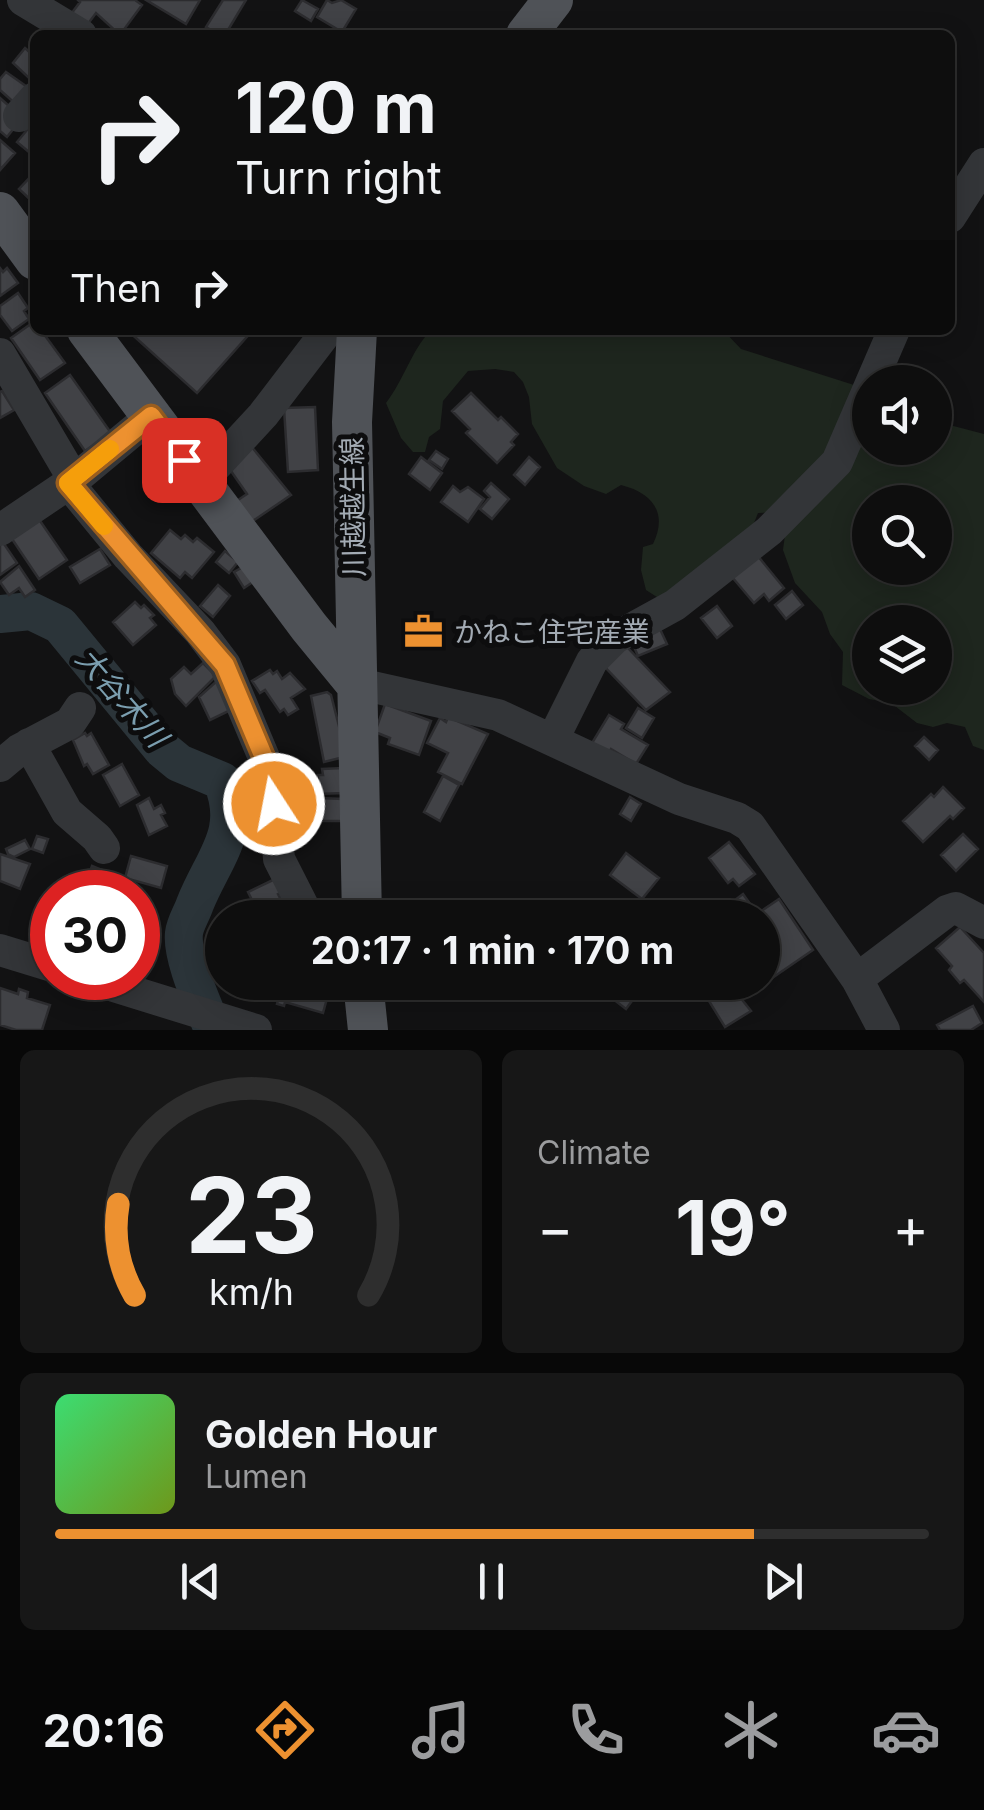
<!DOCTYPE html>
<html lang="en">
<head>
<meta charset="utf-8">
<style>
  body { margin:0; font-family:Inter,"Noto Sans JP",sans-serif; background:#171717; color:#f1f3f6; height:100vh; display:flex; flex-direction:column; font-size:38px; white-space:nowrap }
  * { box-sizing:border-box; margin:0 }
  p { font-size:32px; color:#9b9c9e }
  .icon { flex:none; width:55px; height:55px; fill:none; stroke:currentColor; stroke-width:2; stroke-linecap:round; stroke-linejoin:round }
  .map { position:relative; height:1030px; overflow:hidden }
  .drawer { display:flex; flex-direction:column; gap:20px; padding:20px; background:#080808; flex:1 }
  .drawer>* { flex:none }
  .guide { position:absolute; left:30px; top:30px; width:925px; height:305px; border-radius:15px; box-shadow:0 5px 25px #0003,0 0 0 2px #2e2e2e; background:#0e0e0e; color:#f1f3f6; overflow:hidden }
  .controls { position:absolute; left:852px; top:365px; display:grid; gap:20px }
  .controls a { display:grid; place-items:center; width:100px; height:100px; border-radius:50%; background:#0e0e0e; box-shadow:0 5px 25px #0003,0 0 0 2px #2e2e2e; font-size:50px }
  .speed { position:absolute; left:30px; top:870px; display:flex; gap:20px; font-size:50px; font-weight:700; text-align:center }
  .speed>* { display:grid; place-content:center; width:130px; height:130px; border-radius:50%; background:#0e0e0e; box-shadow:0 5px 25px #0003,0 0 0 2px #2e2e2e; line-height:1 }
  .speed .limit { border:15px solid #d22; background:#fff; color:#111 }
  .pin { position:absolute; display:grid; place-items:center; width:85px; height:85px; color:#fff; margin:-42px; border-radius:20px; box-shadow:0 5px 15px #0006 }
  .me { position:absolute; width:110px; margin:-55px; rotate:349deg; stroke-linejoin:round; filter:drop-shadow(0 0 8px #0008) }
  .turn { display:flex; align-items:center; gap:35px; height:210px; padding:0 40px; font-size:45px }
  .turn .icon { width:130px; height:130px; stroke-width:2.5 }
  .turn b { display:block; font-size:70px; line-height:85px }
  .then { display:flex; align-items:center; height:95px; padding:0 40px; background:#0003; gap:20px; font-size:38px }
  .big { font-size:75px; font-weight:700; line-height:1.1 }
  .drawer .widget { flex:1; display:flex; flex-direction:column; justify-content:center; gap:15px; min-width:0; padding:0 35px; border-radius:15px; background:#171717 }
  .drawer .dial { align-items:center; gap:0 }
  .dial svg { height:260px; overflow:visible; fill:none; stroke:#2e2e2e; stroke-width:7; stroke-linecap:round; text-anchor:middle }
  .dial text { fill:#f1f3f6; stroke:none }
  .song { display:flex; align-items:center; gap:30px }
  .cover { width:120px; height:120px; border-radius:15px; background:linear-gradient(135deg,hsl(140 70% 55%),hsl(80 70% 35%)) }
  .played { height:10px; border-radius:5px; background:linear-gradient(90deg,#ed9130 80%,#2e2e2e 80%) }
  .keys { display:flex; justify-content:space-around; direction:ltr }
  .heat { display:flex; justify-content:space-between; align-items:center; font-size:55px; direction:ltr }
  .drawer .tiles { flex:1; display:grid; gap:20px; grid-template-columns:1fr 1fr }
  .widget:last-child { grid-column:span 2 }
  .trip { position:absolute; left:205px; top:900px; width:575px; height:100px; border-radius:50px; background:#0e0e0e; box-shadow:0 5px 25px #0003,0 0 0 2px #2e2e2e; font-weight:700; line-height:100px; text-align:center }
  .dock { display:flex; height:160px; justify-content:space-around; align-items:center; background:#060606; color:#9b9c9e }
  .dock .icon { width:70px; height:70px }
  .dock .current { color:#ed9130 }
  .dock b { font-size:45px; color:#f1f3f6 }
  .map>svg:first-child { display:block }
  .green { fill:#1e261e; fill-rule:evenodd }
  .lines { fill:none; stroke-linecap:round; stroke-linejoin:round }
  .river { stroke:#2b3439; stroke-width:38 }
  .building { fill:#414246; stroke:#2c2c2f; stroke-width:2.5 }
  .minor { stroke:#333538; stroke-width:32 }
  .major { stroke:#4f5257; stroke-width:40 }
  .route-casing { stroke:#9a5e1f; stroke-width:25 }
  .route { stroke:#ed9130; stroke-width:18 }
  .slow { stroke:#f59e0b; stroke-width:18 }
  .labels { text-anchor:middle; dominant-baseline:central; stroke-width:10; stroke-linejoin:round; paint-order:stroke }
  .street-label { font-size:28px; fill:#a3abb4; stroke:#0d0d0e }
  .poi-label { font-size:28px; fill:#a3abb4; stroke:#0d0d0e; text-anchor:start }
  .water-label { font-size:30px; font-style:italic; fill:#7b9eaf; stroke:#0d0d0e }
</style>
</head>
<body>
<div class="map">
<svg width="984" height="1030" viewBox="0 0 984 1030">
  <rect width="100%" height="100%" fill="#121213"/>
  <path class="green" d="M431 330H723L741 349 854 385 891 372 914 374 930 382H870V448H935V407L942 423 984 434V750L973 746 965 727 947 723 933 727 917 723 891 703 869 699 842 685 843 652 830 634 822 612 795 583 783 550 785 535 779 512 758 513 748 538 660 599 646 590 641 570 643 547 653 544C668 513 653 493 621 485L606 494 584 486 557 468 532 424 529 397 523 382 514 372 495 369 468 371 443 401 440 429 429 437 425 452H413L401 438 386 403C404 380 411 351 431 330ZM870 502H935V568H870ZM870 622H935V688H870Z"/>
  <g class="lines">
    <path class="river" d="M0 614 31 611 60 625 162 749 179 763 222 781C243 832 214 857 195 904 192 913 185 924 184 933 181 958 204 1006 213 1030"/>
  </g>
  <path class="building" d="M78 0H135L142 5 120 35 96 13 87 25 71 14 80 2Z
    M146 0H200L186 24Z
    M223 0H246L225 35H219L206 27Z
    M302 0 318 9 311 21 295 11Z
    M327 0 332 3 341 0 356 9 342 32 317 17Z
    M25 48 35 57V77L31 74 28 77 13 63Z
    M6 72 33 91 19 107 0 90V79Z
    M0 98 17 113 15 127 7 137 0 131Z
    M32 124 35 127V157L17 142Z
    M0 140 15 153 0 170Z
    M35 172V204L19 189Z
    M0 268 3 272 7 268 18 283 0 296Z
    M18 293 28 308 24 311 29 319 12 331 0 315V306Z
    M35 321V330H41L65 363 40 380 11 338Z
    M127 330H253L197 393Z
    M70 375 111 433 85 451 45 393Z
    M2 391 14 410 0 418V392Z
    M471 393 498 420 501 417 518 434 511 442 514 445 497 463 466 433 470 429 452 411Z
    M315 407 318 470 288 472 284 408Z
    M251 446 291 495 247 525 232 504 247 494 226 464Z
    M436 451 448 459 442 469 429 460Z
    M421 457 442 473 430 490 409 474Z
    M529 457 540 467 525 485 514 475Z
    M491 483 509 499 492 519 480 509 490 497 484 491Z
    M453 486 460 492 468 487 484 499 468 522 441 502Z
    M36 515 67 560 39 579 8 533Z
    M170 530 181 539 185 535 193 542 197 538 214 552 192 578 185 572 180 578 151 553Z
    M0 538 17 563 0 575Z
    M100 549 110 565 80 583 70 567Z
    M225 551 238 562 229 573 216 562Z
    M757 555 784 588 769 601 764 594 754 603 732 577Z
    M19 566 35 590 25 597 19 588 9 595 0 582Z
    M243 567 253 582 244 588 234 572Z
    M218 585 230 596 213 617 200 606Z
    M792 591 803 605 786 619 775 605Z
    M135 602 141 608 144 605 154 615 150 618 156 625 133 645 113 622Z
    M717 606 732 626 717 638 701 618Z
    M660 629 667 644 638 656 631 640Z
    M625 645 670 692 646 710 601 663Z
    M203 663 216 676 186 706 175 694 171 679 184 667 191 674Z
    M270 670 273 674 277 671 282 679 290 673 305 689 291 698 298 709 288 715 284 709 280 712 265 690 260 693 252 681Z
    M218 680 233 709 210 720 199 697Z
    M327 692 331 695 342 738 344 757 324 762 311 696Z
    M385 704 431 721 419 755 388 744 390 738 375 732Z
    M638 708 654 718 642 738 626 728Z
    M609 715 624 724 621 729 648 745 636 764 611 749 609 753 592 743Z
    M448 717 488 734 462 784 438 772 448 753 427 743 440 718 446 722Z
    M85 733 87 736 91 733 109 765 93 774 87 764 84 766 73 740Z
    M924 737 938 750 929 760 915 746Z
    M122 764 139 795 120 806 103 775Z
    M343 768 344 793 318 794V775H323L322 769Z
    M443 776 459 785 440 821 424 812Z
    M298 777H309V811H298L293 794H288V783H298Z
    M943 787 964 808 953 819 950 816 923 842 903 821 931 794 934 797Z
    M630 797 641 804 631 821 620 814Z
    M149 798 154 809 161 805 165 813 161 815 167 826 149 835 137 805Z
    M319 798 344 799V821H320V818H315Z
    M963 834 978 849 956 871 941 855Z
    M37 836 48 839 43 853 32 849Z
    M25 840 30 849 14 857 8 854 6 849Z
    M729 842 755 874 739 886 733 879 728 883 709 858Z
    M626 853 659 878 642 899 610 875Z
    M0 854 30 864 20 889 0 881Z
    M131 856 167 866 161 888 125 878Z
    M92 866 102 870 101 874 109 877 107 881 117 885 114 892H89L91 884 86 883Z
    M275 879 282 892 278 894 290 918H261L248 892Z
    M743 894 753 908 740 918H729L723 909Z
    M779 899 813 950 749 994 741 982H762V918H751Z
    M960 927 984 953V1002L964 980 960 983 949 970 952 966 936 948Z
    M138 931 148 934 143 951 138 949Z
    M270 982H324L331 984 323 1013 285 1002 284 1006 277 1004 278 1000 266 996Z
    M591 982H646L626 1009Z
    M692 982H728L751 1011 725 1027 701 988 697 990Z
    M0 988 18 994 19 989 28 992 27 998 50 1005 42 1030H16L0 1025Z
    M973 1006 982 1023 971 1030H940L937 1025Z"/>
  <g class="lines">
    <path class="minor" d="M23 0 81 35
      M19 116 35 98
      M950 217 984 164
      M0 354 74 480
      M68 483 128 556 200 632 225 665 273 779 279 859 309 918
      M200 483 263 415 328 330
      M0 530 74 480 151 416
      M355 683 498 715 679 799 737 818 750 826 857 979 884 1030
      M553 739 592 661 615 638 675 605 769 531 837 462 894 330
      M29 744 67 812 97 838 104 848
      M0 766 19 750 70 723 80 708
      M0 950 52 966
      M88 978 256 1030
      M857 979 947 911 956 908 984 923"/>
    <path class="major" d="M526 35 553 0
      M0 212 35 260
      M87 330 309 627 355 683
      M357 330 352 422 362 918
      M363 982 368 1030"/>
  </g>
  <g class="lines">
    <defs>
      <path id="route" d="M184 460 151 416 68 483 225 665 273 779 274 804"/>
    </defs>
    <use href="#route" class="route-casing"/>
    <use href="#route" class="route"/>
    <path class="slow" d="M104 526 68 483 110 449"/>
  </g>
  <defs>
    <symbol id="office-bare" viewBox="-9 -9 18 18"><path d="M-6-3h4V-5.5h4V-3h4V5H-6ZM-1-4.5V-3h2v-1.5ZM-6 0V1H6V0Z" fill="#ed9130" stroke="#0d0d0e" stroke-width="2.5" paint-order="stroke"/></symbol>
  </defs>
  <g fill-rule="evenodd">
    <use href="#office-bare" x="396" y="604" width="55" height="55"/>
  </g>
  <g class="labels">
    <g class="street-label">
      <text transform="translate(353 507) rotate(-91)">川越越生線</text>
    </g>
    <g class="poi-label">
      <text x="454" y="632">かねこ住宅産業</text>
    </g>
    <g class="water-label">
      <text transform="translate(122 697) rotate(49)">大谷木川</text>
    </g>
  </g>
</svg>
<div class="controls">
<a><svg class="icon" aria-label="sound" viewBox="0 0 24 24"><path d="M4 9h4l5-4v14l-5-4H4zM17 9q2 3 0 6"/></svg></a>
<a><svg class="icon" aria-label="search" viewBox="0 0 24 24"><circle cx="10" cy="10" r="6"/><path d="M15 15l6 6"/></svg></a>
<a><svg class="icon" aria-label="layers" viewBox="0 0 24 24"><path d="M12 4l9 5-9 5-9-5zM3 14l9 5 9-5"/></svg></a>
</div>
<div class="speed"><div class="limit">30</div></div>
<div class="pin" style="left:184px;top:460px;background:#d93025"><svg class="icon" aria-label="arrive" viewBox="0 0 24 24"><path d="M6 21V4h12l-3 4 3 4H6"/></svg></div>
<svg class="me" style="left:274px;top:804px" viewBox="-20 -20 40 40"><circle r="17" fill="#ed9130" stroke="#fff" stroke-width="3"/><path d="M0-11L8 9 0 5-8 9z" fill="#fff"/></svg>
<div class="trip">20:17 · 1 min · 170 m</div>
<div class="guide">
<div class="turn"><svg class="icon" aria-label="right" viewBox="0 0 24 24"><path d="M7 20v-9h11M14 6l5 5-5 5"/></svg><div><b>120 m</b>Turn right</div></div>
<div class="then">Then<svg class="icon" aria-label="right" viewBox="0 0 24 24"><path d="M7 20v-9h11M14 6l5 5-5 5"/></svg></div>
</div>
</div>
<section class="drawer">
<div class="tiles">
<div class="widget dial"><svg viewBox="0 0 100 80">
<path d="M14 69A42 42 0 1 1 86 69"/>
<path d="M14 69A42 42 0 0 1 9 41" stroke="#ed9130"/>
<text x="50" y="56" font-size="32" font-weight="700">23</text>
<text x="50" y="72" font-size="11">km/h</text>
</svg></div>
<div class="widget"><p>Climate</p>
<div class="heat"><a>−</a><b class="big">19°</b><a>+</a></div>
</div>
<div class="widget">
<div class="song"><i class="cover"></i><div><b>Golden Hour</b><p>Lumen</p></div></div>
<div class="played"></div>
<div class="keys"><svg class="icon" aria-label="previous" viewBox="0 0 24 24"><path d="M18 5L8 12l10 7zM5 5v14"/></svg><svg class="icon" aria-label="pause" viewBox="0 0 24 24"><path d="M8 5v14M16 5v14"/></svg><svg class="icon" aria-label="next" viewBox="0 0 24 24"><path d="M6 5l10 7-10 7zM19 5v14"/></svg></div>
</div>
</div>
</section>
<nav class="dock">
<b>20:16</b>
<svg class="icon current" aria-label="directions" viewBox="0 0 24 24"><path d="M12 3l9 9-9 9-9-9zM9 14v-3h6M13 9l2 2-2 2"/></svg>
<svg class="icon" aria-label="music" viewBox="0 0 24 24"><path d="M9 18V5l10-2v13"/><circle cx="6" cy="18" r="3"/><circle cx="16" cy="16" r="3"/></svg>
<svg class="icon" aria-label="phone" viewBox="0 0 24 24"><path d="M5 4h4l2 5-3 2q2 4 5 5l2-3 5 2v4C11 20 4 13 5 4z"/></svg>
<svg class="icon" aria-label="climate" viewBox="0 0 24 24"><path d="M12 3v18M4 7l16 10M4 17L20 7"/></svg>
<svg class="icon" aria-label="car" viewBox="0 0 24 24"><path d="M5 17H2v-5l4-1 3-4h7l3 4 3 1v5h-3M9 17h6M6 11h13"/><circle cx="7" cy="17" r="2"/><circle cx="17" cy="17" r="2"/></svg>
</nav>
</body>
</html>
